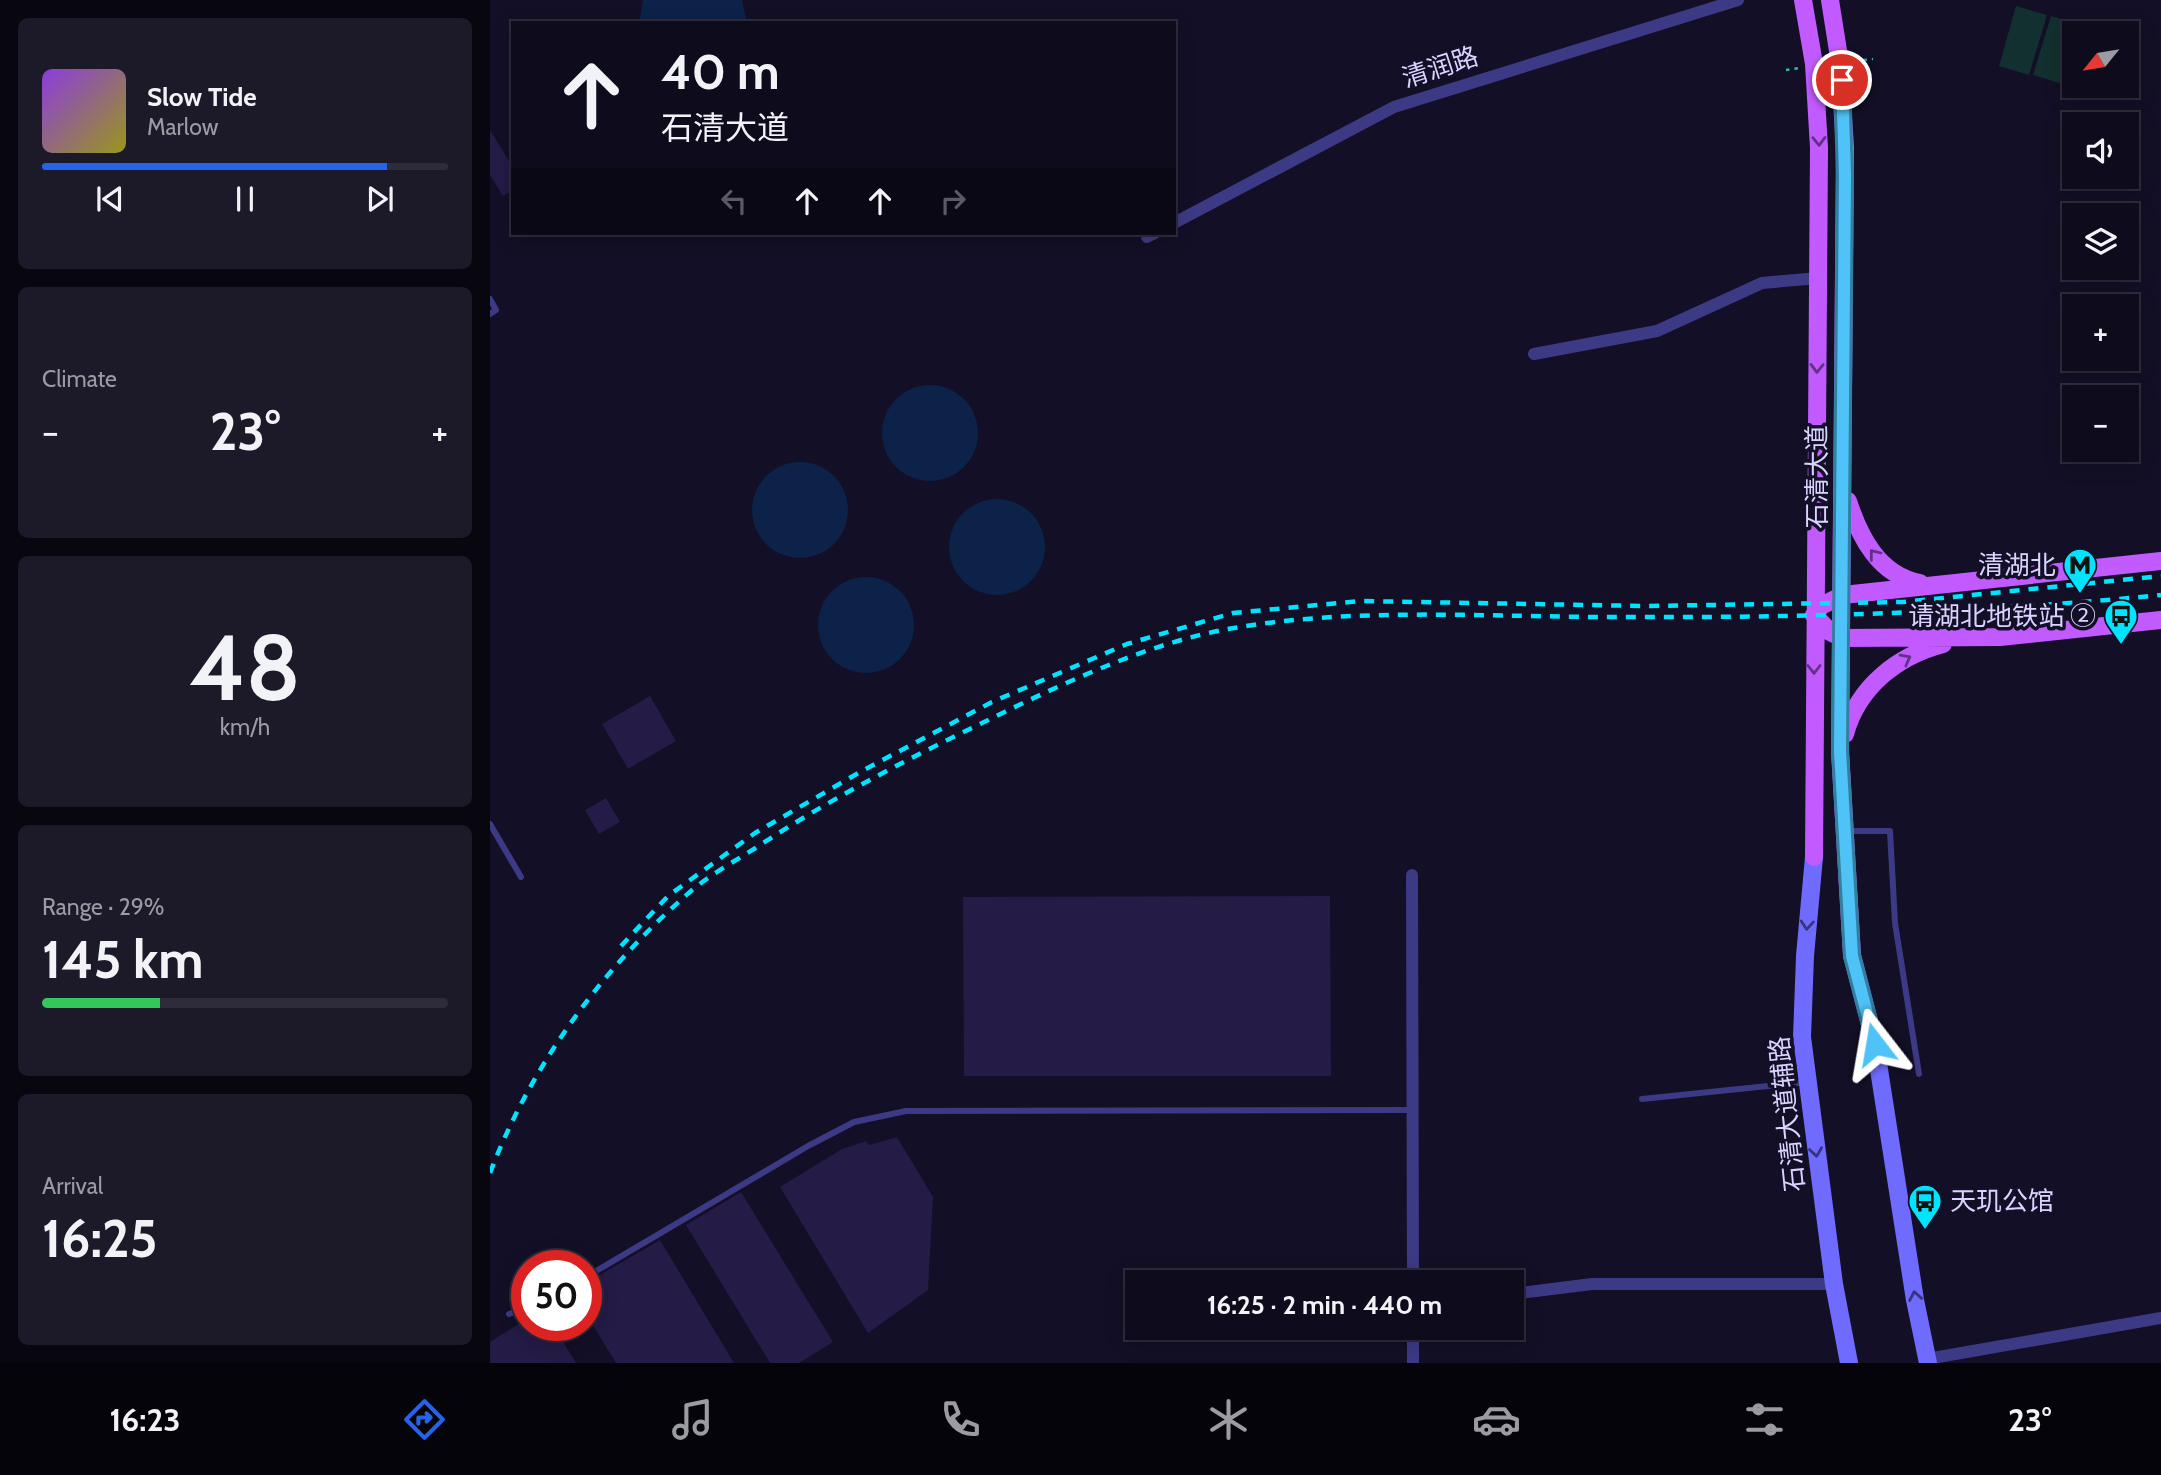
<!DOCTYPE html>
<html lang="en">
<head>
<meta charset="utf-8">
<style>
  body { margin:0; font-family:Cabin,"Noto Sans SC",sans-serif; background:#1c1929; color:#f1f3f6; height:100vh; display:flex; flex-direction:column; font-size:26px; white-space:nowrap }
  * { box-sizing:border-box; margin:0 }
  p { font-size:23px; color:#9b9ba3 }
  .icon { flex:none; width:38px; height:38px; fill:none; stroke:currentColor; stroke-width:2; stroke-linecap:round; stroke-linejoin:round }
  .map { position:relative; flex:1; overflow:hidden }
  .panel { display:flex; flex-direction:column; gap:18px; padding:18px; background:#08060f; width:490px }
  .panel>* { flex:none }
  .guide { position:absolute; left:21px; top:21px; width:665px; height:214px; border-radius:0px; box-shadow:0 4px 18px #0003,0 0 0 2px #2e2b3b; background:#0e0b1c; color:#f1f3f6; overflow:hidden }
  .needle { width:46px; rotate:240deg }
  .fabs { position:absolute; left:1572px; top:21px; display:grid; gap:14px }
  .fabs a { display:grid; place-items:center; width:77px; height:77px; border-radius:0px; background:#0e0b1c; box-shadow:0 4px 18px #0003,0 0 0 2px #2e2b3b; font-size:35px }
  .speed { position:absolute; left:21px; top:1250px; display:flex; gap:14px; font-size:35px; font-weight:700; text-align:center }
  .speed>* { display:grid; place-content:center; width:91px; height:91px; border-radius:50%; background:#0e0b1c; box-shadow:0 4px 18px #0003,0 0 0 2px #2e2b3b; line-height:1 }
  .speed .limit { border:10px solid #d22; background:#fff; color:#111 }
  .pin { position:absolute; display:grid; place-items:center; width:60px; height:60px; color:#fff; margin:-30px; border:4px solid #fff; border-radius:50%; box-shadow:0 2px 7px #0007 }
  .me { position:absolute; width:77px; margin:-38px; rotate:346deg; stroke-linejoin:round; filter:drop-shadow(0 0 5px #0008) }
  .turn { display:flex; align-items:center; gap:24px; height:147px; padding:0 35px; font-size:32px }
  .turn .icon { width:91px; height:91px; stroke-width:2.5 }
  .turn b { display:block; font-size:49px; line-height:60px }
  .lanes { display:flex; align-items:center; height:66px; padding:0 35px; background:#0003; justify-content:center; gap:35px; direction:ltr }
  .lanes .off { opacity:.35 }
  .big { font-size:52px; font-weight:700; line-height:1.1 }
  .panel .tile { flex:1; display:flex; flex-direction:column; justify-content:center; gap:10px; min-width:0; padding:0 24px; border-radius:10px; background:#1c1929 }
  .panel .dial { align-items:center; gap:0 }
  .dial b { font-size:91px; line-height:1 }
  .song { display:flex; align-items:center; gap:21px }
  .cover { width:84px; height:84px; border-radius:10px; background:linear-gradient(135deg,hsl(270 70% 55%),hsl(60 70% 35%)) }
  .played { height:7px; border-radius:4px; background:linear-gradient(90deg,#2563eb 85%,#2e2b3b 85%) }
  .keys { display:flex; justify-content:space-around; direction:ltr }
  .heat { display:flex; justify-content:space-between; align-items:center; font-size:38px; direction:ltr }
  .charge { height:10px; border-radius:5px; background:linear-gradient(90deg,#34c759 29%,#2e2b3b 0) }
  .trip { position:absolute; left:635px; top:1270px; width:399px; height:70px; border-radius:0px; background:#0e0b1c; box-shadow:0 4px 18px #0003,0 0 0 2px #2e2b3b; font-weight:700; line-height:70px; text-align:center }
  .menu { display:flex; height:112px; justify-content:space-around; align-items:center; background:#06040b; color:#9b9ba3 }
  .menu .icon { width:49px; height:49px }
  .menu .selected { color:#2563eb }
  .menu b { font-size:32px; color:#f1f3f6 }
  main { display:flex; flex:1; min-height:0 }
  .map>svg:first-child { display:block }
  .green { fill:#12302f }
  .water { fill:#0c2248 }
  .building { fill:#241b47 }
  .lines { fill:none; stroke-linecap:round; stroke-linejoin:round }
  .path { stroke:#2fb8b0; stroke-width:2.5; stroke-dasharray:3.5 5; stroke-linecap:butt }
  .service { stroke:#3d3a85; stroke-width:6 }
  .minor { stroke:#3d3a85; stroke-width:12 }
  .secondary { stroke:#6f6bff; stroke-width:18 }
  .primary { stroke:#c25bff; stroke-width:18 }
  .rail { stroke:#00e5ff; stroke-width:4.5; stroke-dasharray:10 9; stroke-linecap:butt }
  .oneway { stroke:#623188 }
  .oneway2 { stroke:#38347d }
  .route-casing { stroke:#337fa1; stroke-width:18 }
  .route { stroke:#4fc3f7; stroke-width:12 }
  .labels { text-anchor:middle; dominant-baseline:central; stroke-width:7; stroke-linejoin:round; paint-order:stroke }
  .street-label { font-size:26px; fill:#d9d4ff; stroke:#130f26 }
  .poi-label { font-size:26px; fill:#d9d4ff; stroke:#130f26; text-anchor:end }
</style>
</head>
<body>
<main>
<section class="panel">
<div class="tile">
<div class="song"><i class="cover"></i><div><b>Slow Tide</b><p>Marlow</p></div></div>
<div class="played"></div>
<div class="keys"><svg class="icon" aria-label="previous" viewBox="0 0 24 24"><path d="M18 5L8 12l10 7zM5 5v14"/></svg><svg class="icon" aria-label="pause" viewBox="0 0 24 24"><path d="M8 5v14M16 5v14"/></svg><svg class="icon" aria-label="next" viewBox="0 0 24 24"><path d="M6 5l10 7-10 7zM19 5v14"/></svg></div>
</div>
<div class="tile"><p>Climate</p>
<div class="heat"><a>−</a><b class="big">23°</b><a>+</a></div>
</div>
<div class="tile dial"><b>48</b><p>km/h</p></div>
<div class="tile"><p>Range · 29%</p><b class="big">145 km</b><div class="charge"></div></div>
<div class="tile"><p>Arrival</p><b class="big">16:25</b></div>
</section>
<div class="map">
<svg width="1671" height="1363" viewBox="0 0 1671 1363">
  <rect width="100%" height="100%" fill="#130f26"/>
  <path class="green" d="M1526 6 1557 15 1539 75 1509 66Z
    M1561 16 1591 25 1589 33H1584V50L1573 84 1543 75Z"/>
  <path class="water" d="M153 0H252L257 23H149Z
    M392 433a48 48 0 1 1 96 0a48 48 0 1 1-96 0Z
    M262 510a48 48 0 1 1 96 0a48 48 0 1 1-96 0Z
    M459 547a48 48 0 1 1 96 0a48 48 0 1 1-96 0Z
    M328 625a48 48 0 1 1 96 0a48 48 0 1 1-96 0Z"/>
  <path class="building" d="M0 130 23 167V190L13 196 0 175Z
    M160 696 186 741 138 769 112 724Z
    M116 798 130 822 109 834 95 810Z
    M840 896 841 1076H474L473 897Z
    M407 1137 443 1197 438 1290 378 1333 290 1187 352 1149 376 1141 379 1145Z
    M251 1192 343 1342 309 1363H280L196 1225Z
    M170 1240 244 1363H126L96 1314V1283Z
    M37 1319V1325H63L86 1363H0V1342Z"/>
  <g class="lines">
    <path class="path" d="M1365 61 1383 59
      M1296 70 1310 68"/>
    <path class="service" d="M0 299 6 310 0 314
      M0 824 31 877
      M1357 831H1400L1405 923 1429 1074
      M1152 1099 1317 1082
      M96 1277 318 1146 364 1122 416 1111 923 1110
      M19 1314 37 1307"/>
    <path class="minor" d="M684 223 904 107 1248 0
      M657 237 665 233
      M1044 354 1167 331 1272 283 1328 278
      M922 875 923 1283
      M1022 1294 1102 1284H1344
      M923 1328V1363
      M1437 1359 1671 1318"/>
    <path class="secondary" d="M1324 857 1315 956 1312 1037 1344 1284 1359 1363
      M1362 955 1385 1044 1425 1300 1438 1363"/>
    <path class="primary" d="M1313 0 1324 64 1329 148 1324 857
      M1340 0 1349 57 1355 147 1350 751 1362 955
      M1358 501C1370 538 1389 575 1430 583
      M1671 561 1353 595 1331 606 1324 615 1340 632 1352 638 1510 637 1671 620
      M1355 734C1368 687 1407 656 1453 644"/>
    <path class="rail" d="M131 946 178 896 265 833 370 772 502 702 637 644 743 613 871 601 1156 606 1413 602 1671 576
      M0 1173C41 1065 113 967 201 891 220 875 243 862 264 849 335 802 411 762 488 725 565 687 658 642 744 628 864 607 1000 617 1122 617 1306 618 1488 613 1671 595"/>
  </g>
  <defs><path id="oneway-chevron" d="M-2-3.5L2.5 0L-2 3.5" fill="none" stroke-width="1.6" stroke-linecap="round" stroke-linejoin="round" transform="scale(1.75)"/></defs>
  <g class="oneway">
    <use href="#oneway-chevron" transform="translate(1329 141) rotate(89)"/>
    <use href="#oneway-chevron" transform="translate(1327 368) rotate(91)"/>
    <use href="#oneway-chevron" transform="translate(1384 554) rotate(-128)"/>
    <use href="#oneway-chevron" transform="translate(1416 659) rotate(-28)"/>
    <use href="#oneway-chevron" transform="translate(1324 669) rotate(90)"/>
  </g>
  <g class="oneway2">
    <use href="#oneway-chevron" transform="translate(1317 925) rotate(95)"/>
    <use href="#oneway-chevron" transform="translate(1326 1152) rotate(82)"/>
    <use href="#oneway-chevron" transform="translate(1425 1296) rotate(-100)"/>
  </g>
  <g class="lines">
    <defs>
      <path id="route" d="M1352 80 1355 175 1350 751 1362 956 1385 1044"/>
    </defs>
    <use href="#route" class="route-casing"/>
    <use href="#route" class="route"/>
  </g>
  <defs>
    <symbol id="metro-pin" viewBox="-11 -11 22 30"><path d="M0 17L-7.5 6A9.5 9.5 0 1 1 7.5 6Z" fill="#00e5ff" stroke="#130f26"/><path d="M-5.5 5V-5H-3L0 0L3-5H5.5V5H3V-.5L0 4L-3-.5V5Z" fill="#111"/></symbol>
    <symbol id="bus-pin" viewBox="-11 -11 22 30"><path d="M0 17L-7.5 6A9.5 9.5 0 1 1 7.5 6Z" fill="#00e5ff" stroke="#130f26"/><path d="M-5-6H5V4H4V6H2V4H-2V6H-4V4H-5ZM-3.5-4V0h7V-4ZM-3.5 1.2v1.5H-2V1.2ZM2 1.2v1.5H3.5V1.2Z" fill="#111"/></symbol>
  </defs>
  <g fill-rule="evenodd">
    <use href="#metro-pin" x="1571" y="546" width="38" height="52"/>
    <use href="#bus-pin" x="1612" y="597" width="38" height="52"/>
    <use href="#bus-pin" x="1416" y="1182" width="38" height="52"/>
  </g>
  <g class="labels">
    <g class="street-label">
      <text transform="translate(950 67) rotate(-18)">清润路</text>
      <text transform="translate(1327 477) rotate(-90)">石清大道</text>
      <text transform="translate(1297 1114) rotate(-96)">石清大道辅路</text>
    </g>
    <g class="poi-label">
      <text x="1566" y="565">清湖北</text>
      <text x="1606" y="616">请湖北地铁站 ②</text>
      <text x="1460" y="1201" text-anchor="start">天玑公馆</text>
    </g>
  </g>
</svg>
<div class="fabs">
<a><svg class="needle" viewBox="-14 -14 28 28"><path d="M0-13l5 13h-10z" fill="#e53935"/><path d="M0 13l5-13h-10z" fill="#9b9ba3"/></svg></a>
<a><svg class="icon" aria-label="sound" viewBox="0 0 24 24"><path d="M4 9h4l5-4v14l-5-4H4zM17 9q2 3 0 6"/></svg></a>
<a><svg class="icon" aria-label="layers" viewBox="0 0 24 24"><path d="M12 4l9 5-9 5-9-5zM3 14l9 5 9-5"/></svg></a>
<a>+</a>
<a>−</a>
</div>
<div class="speed"><div class="limit">50</div></div>
<div class="pin" style="left:1352px;top:80px;background:#d93025"><svg class="icon" aria-label="arrive" viewBox="0 0 24 24"><path d="M6 21V4h12l-3 4 3 4H6"/></svg></div>
<svg class="me" style="left:1385px;top:1044px" viewBox="-20 -20 40 40"><path d="M0-17L14 15 0 8-14 15z" fill="#4fc3f7" stroke="#fff" stroke-width="4"/></svg>
<div class="trip">16:25 · 2 min · 440 m</div>
<div class="guide">
<div class="turn"><svg class="icon" aria-label="ahead" viewBox="0 0 24 24"><path d="M12 20V5M6 11l6-6 6 6"/></svg><div><b>40 m</b>石清大道</div></div>
<div class="lanes"><svg class="icon off" aria-label="left" viewBox="0 0 24 24"><path d="M17 20v-9H6M10 6l-5 5 5 5"/></svg><svg class="icon" aria-label="ahead" viewBox="0 0 24 24"><path d="M12 20V5M6 11l6-6 6 6"/></svg><svg class="icon" aria-label="ahead" viewBox="0 0 24 24"><path d="M12 20V5M6 11l6-6 6 6"/></svg><svg class="icon off" aria-label="right" viewBox="0 0 24 24"><path d="M7 20v-9h11M14 6l5 5-5 5"/></svg></div>
</div>
</div>
</main>
<nav class="menu">
<b>16:23</b>
<svg class="icon selected" aria-label="directions" viewBox="0 0 24 24"><path d="M12 3l9 9-9 9-9-9zM9 14v-3h6M13 9l2 2-2 2"/></svg>
<svg class="icon" aria-label="music" viewBox="0 0 24 24"><path d="M9 18V5l10-2v13"/><circle cx="6" cy="18" r="3"/><circle cx="16" cy="16" r="3"/></svg>
<svg class="icon" aria-label="phone" viewBox="0 0 24 24"><path d="M5 4h4l2 5-3 2q2 4 5 5l2-3 5 2v4C11 20 4 13 5 4z"/></svg>
<svg class="icon" aria-label="climate" viewBox="0 0 24 24"><path d="M12 3v18M4 7l16 10M4 17L20 7"/></svg>
<svg class="icon" aria-label="car" viewBox="0 0 24 24"><path d="M5 17H2v-5l4-1 3-4h7l3 4 3 1v5h-3M9 17h6M6 11h13"/><circle cx="7" cy="17" r="2"/><circle cx="17" cy="17" r="2"/></svg>
<svg class="icon" aria-label="filters" viewBox="0 0 24 24"><path d="M4 7h16M4 17h16"/><circle cx="9" cy="7" r="2"/><circle cx="15" cy="17" r="2"/></svg>
<b>23°</b>
</nav>
</body>
</html>
